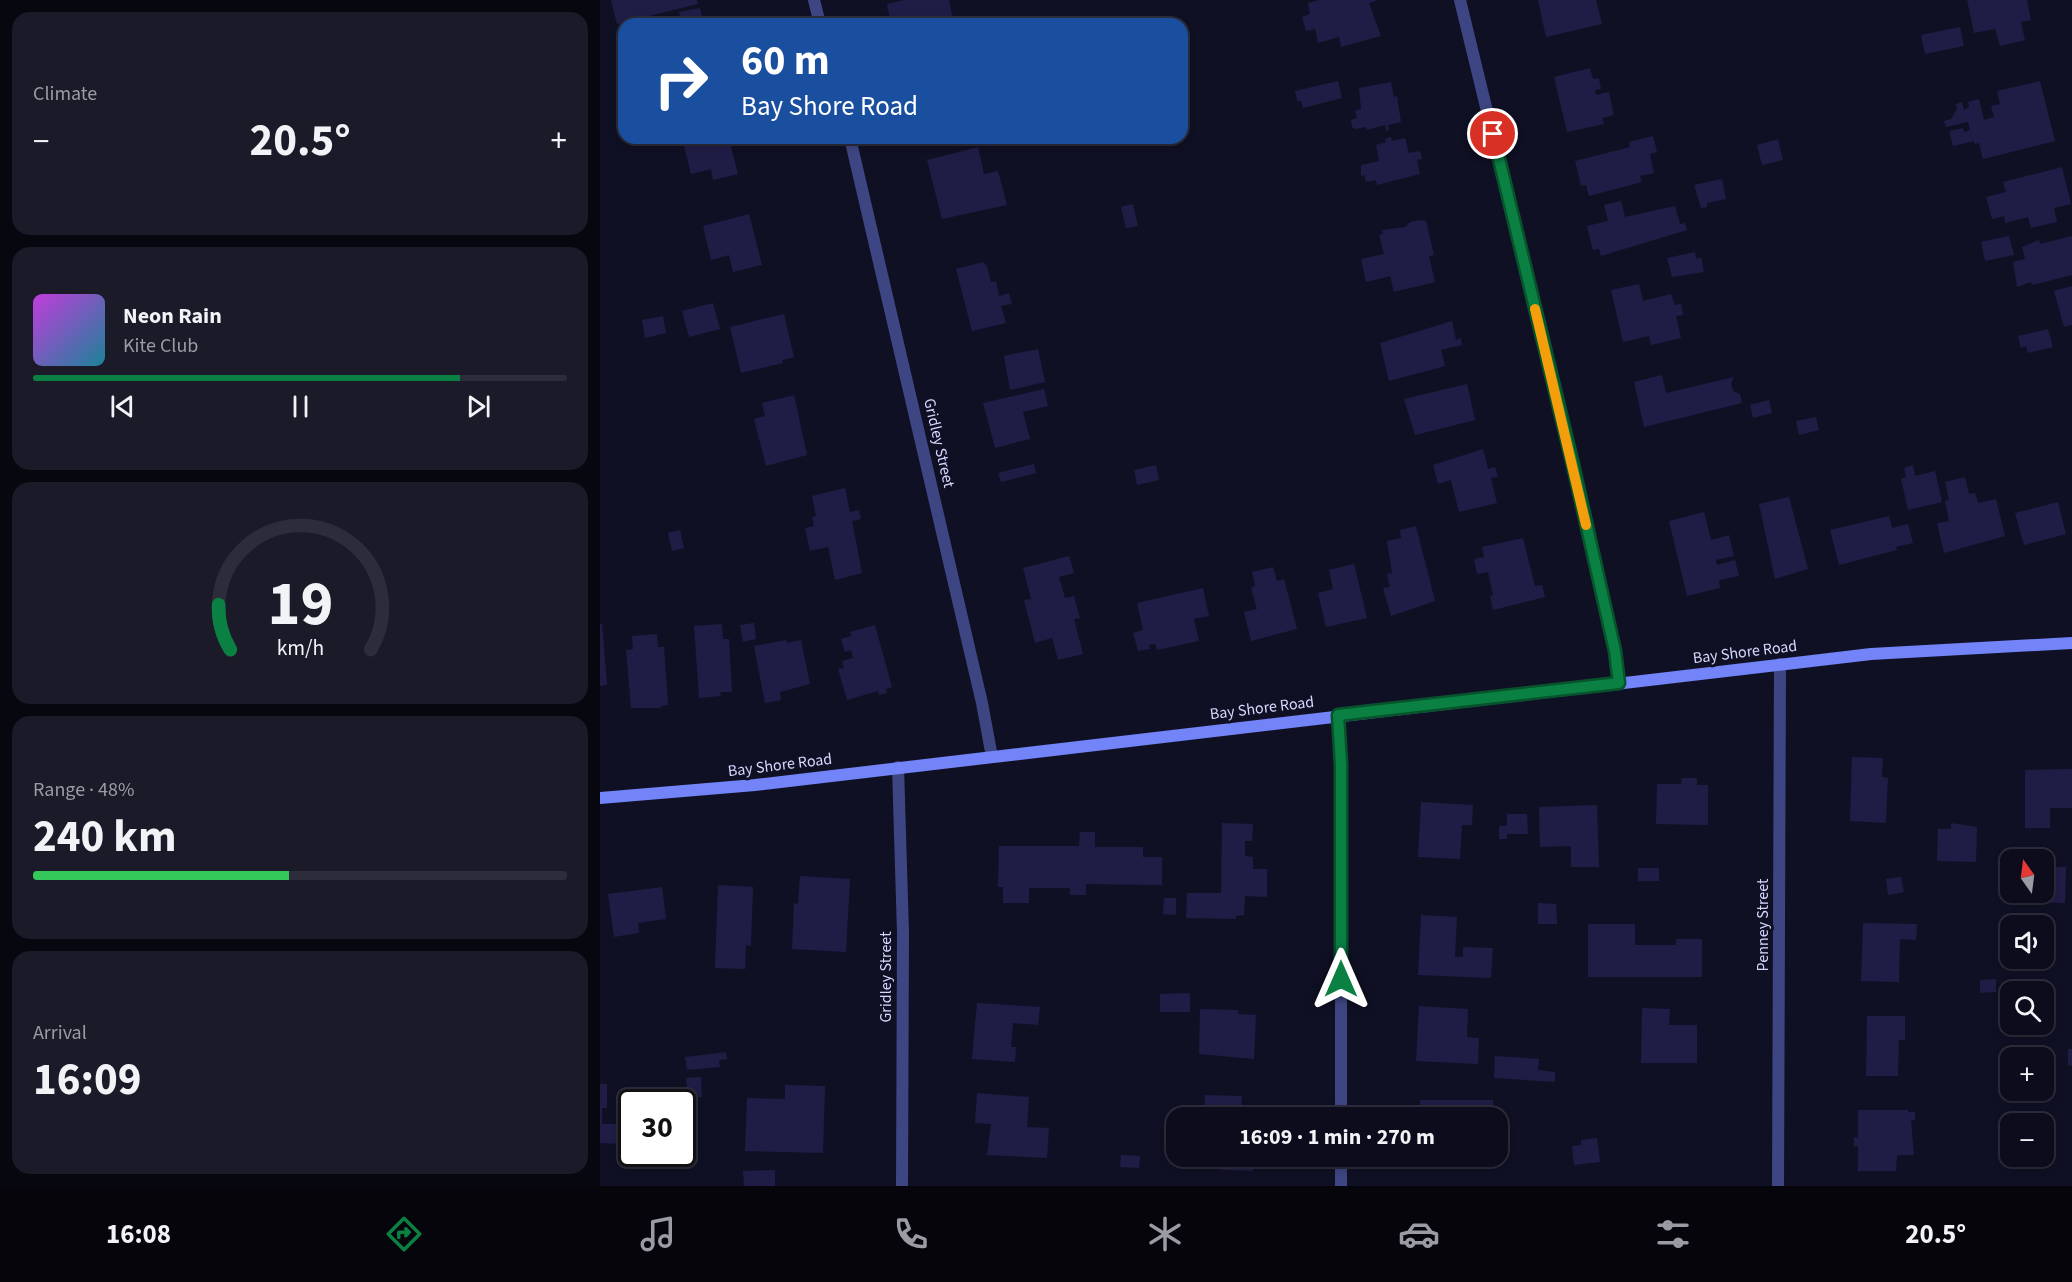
<!DOCTYPE html>
<html lang="en">
<head>
<meta charset="utf-8">
<style>
  body { margin:0; font-family:"Source Sans 3",sans-serif; background:#1a1a29; color:#f1f3f6; height:100vh; display:flex; flex-direction:column; font-size:22px; white-space:nowrap }
  * { box-sizing:border-box; margin:0 }
  p { font-size:20px; color:#9a9ba3 }
  .icon { flex:none; width:33px; height:33px; fill:none; stroke:currentColor; stroke-width:2; stroke-linecap:round; stroke-linejoin:round }
  .map { position:relative; flex:1; overflow:hidden }
  .details { display:flex; flex-direction:column; gap:12px; padding:12px; background:#07070f; width:600px }
  .details>* { flex:none }
  .hud { position:absolute; left:18px; top:18px; width:570px; height:126px; border-radius:18px; box-shadow:0 3px 9px #0003,0 0 0 2px #2c2c3b; background:#1a4fa0; color:#fff; overflow:hidden }
  .needle { width:39px; rotate:346deg }
  .fabs { position:absolute; left:1400px; top:849px; display:grid; gap:12px }
  .fabs a { display:grid; place-items:center; width:54px; height:54px; border-radius:12px; background:#0c0c1c; box-shadow:0 3px 9px #0003,0 0 0 2px #2c2c3b; font-size:30px }
  .speed { position:absolute; left:18px; top:1089px; display:flex; gap:12px; font-size:30px; font-weight:700; text-align:center }
  .speed>* { display:grid; place-content:center; width:78px; height:78px; border-radius:50%; background:#0c0c1c; box-shadow:0 3px 9px #0003,0 0 0 2px #2c2c3b; line-height:1 }
  .speed .limit { border:3px solid #111; border-radius:9px; background:#fff; color:#111 }
  .pin { position:absolute; display:grid; place-items:center; width:51px; height:51px; color:#fff; margin:-26px; border:3px solid #fff; border-radius:50%; box-shadow:0 2px 6px #0007 }
  .me { position:absolute; width:66px; margin:-33px; rotate:0deg; stroke-linejoin:round; filter:drop-shadow(0 0 4px #0008) }
  .turn { display:flex; align-items:center; gap:21px; height:126px; padding:0 24px; font-size:27px }
  .turn .icon { width:78px; height:78px; stroke-width:2.5 }
  .turn b { display:block; font-size:42px; line-height:51px }
  .big { font-size:45px; font-weight:700; line-height:1.1 }
  .details .widget { flex:1; display:flex; flex-direction:column; justify-content:center; gap:9px; min-width:0; padding:0 21px; border-radius:18px; background:#1a1a29 }
  .details .dial { align-items:center; gap:0 }
  .dial svg { height:156px; overflow:visible; fill:none; stroke:#2c2c3b; stroke-width:7; stroke-linecap:round; text-anchor:middle }
  .dial text { fill:#f1f3f6; stroke:none }
  .song { display:flex; align-items:center; gap:18px }
  .cover { width:72px; height:72px; border-radius:9px; background:linear-gradient(135deg,hsl(290 70% 55%),hsl(190 70% 35%)) }
  .played { height:6px; border-radius:3px; background:linear-gradient(90deg,#0b8043 80%,#2c2c3b 80%) }
  .keys { display:flex; justify-content:space-around; direction:ltr }
  .heat { display:flex; justify-content:space-between; align-items:center; font-size:33px; direction:ltr }
  .charge { height:9px; border-radius:4px; background:linear-gradient(90deg,#34c759 48%,#2c2c3b 0) }
  .trip { position:absolute; left:566px; top:1107px; width:342px; height:60px; border-radius:18px; background:#0c0c1c; box-shadow:0 3px 9px #0003,0 0 0 2px #2c2c3b; font-weight:700; line-height:60px; text-align:center }
  .menu { display:flex; height:96px; justify-content:space-around; align-items:center; background:#05050b; color:#9a9ba3 }
  .menu .icon { width:42px; height:42px }
  .menu .active { color:#0b8043 }
  .menu b { font-size:27px; color:#f1f3f6 }
  main { display:flex; flex:1; min-height:0 }
  .map>svg:first-child { display:block }
  .building { fill:#1f1d45 }
  .lines { fill:none; stroke-linecap:round; stroke-linejoin:round }
  .street { stroke:#3d4682; stroke-width:12 }
  .secondary { stroke:#7284f8; stroke-width:12 }
  .route-casing { stroke:#07532c; stroke-width:15 }
  .route { stroke:#0b8043; stroke-width:10 }
  .slow { stroke:#f59e0b; stroke-width:10 }
  .labels { text-anchor:middle; dominant-baseline:central; stroke-width:6; stroke-linejoin:round; paint-order:stroke }
  .street-label { font-size:16px; fill:#d6d8fd; stroke:#101025 }
</style>
</head>
<body>
<main>
<section class="details">
<div class="widget"><p>Climate</p>
<div class="heat"><a>−</a><b class="big">20.5°</b><a>+</a></div>
</div>
<div class="widget">
<div class="song"><i class="cover"></i><div><b>Neon Rain</b><p>Kite Club</p></div></div>
<div class="played"></div>
<div class="keys"><svg class="icon" aria-label="previous" viewBox="0 0 24 24"><path d="M18 5L8 12l10 7zM5 5v14"/></svg><svg class="icon" aria-label="pause" viewBox="0 0 24 24"><path d="M8 5v14M16 5v14"/></svg><svg class="icon" aria-label="next" viewBox="0 0 24 24"><path d="M6 5l10 7-10 7zM19 5v14"/></svg></div>
</div>
<div class="widget dial"><svg viewBox="0 0 100 80">
<path d="M14 69A42 42 0 1 1 86 69"/>
<path d="M14 69A42 42 0 0 1 8 46" stroke="#0b8043"/>
<text x="50" y="56" font-size="32" font-weight="700">19</text>
<text x="50" y="72" font-size="11">km/h</text>
</svg></div>
<div class="widget"><p>Range · 48%</p><b class="big">240 km</b><div class="charge"></div></div>
<div class="widget"><p>Arrival</p><b class="big">16:09</b></div>
</section>
<div class="map">
<svg width="1472" height="1186" viewBox="0 0 1472 1186">
  <rect width="100%" height="100%" fill="#101025"/>
  <path class="building" d="M11 0H97L98 4 17 24Z
    M304 0H349L354 24H291L287 4Z
    M719 0H778L769 3 781 36 741 47 739 37 718 43 715 29 706 31 702 17 710 14 708 3Z
    M938 0H996L1002 24 946 37Z
    M1367 0H1427L1431 20 1421 22 1425 40 1400 46 1395 29 1374 33Z
    M100 8 104 24H82L79 12Z
    M1360 27 1364 46 1325 54 1321 35Z
    M990 68 993 79 999 78 1001 89 995 90 996 95 1009 92 1014 115 1002 118 1004 124 967 132 954 77Z
    M738 81 742 98 703 108 701 101H697L695 91Z
    M1440 81 1455 141 1383 159 1379 143 1375 144 1374 141 1353 146 1349 131 1363 128 1364 132 1370 130 1368 122 1346 127 1344 121 1351 119 1357 109 1356 104 1362 102 1364 110 1369 107 1368 102 1379 99 1384 120 1394 117 1391 106 1400 104 1397 91Z
    M791 82 794 97 797 96 801 122 788 125 789 130 786 131 785 125 767 130 766 127 756 129 752 127 751 120 757 118 755 111 761 109 759 88Z
    M1053 136 1057 152 1050 154 1054 173 1040 176 1042 182 989 196 986 185 981 186 975 161 1030 147 1029 142Z
    M791 137 792 141 805 138 809 153 820 151 822 159 817 160 820 174 777 185 776 180 766 182 764 175 761 176V165L779 161 776 145 786 142 785 139Z
    M82 138H129L138 174 113 180 111 169 91 174Z
    M1178 139 1183 160 1162 165 1157 145Z
    M378 147 384 174 398 171 407 205 342 219 327 160Z
    M1462 167 1471 204 1454 208 1457 222 1431 228 1428 217 1405 223 1404 216 1392 219 1386 197 1406 192 1403 182Z
    M1122 179 1126 199 1107 203V207L1101 208 1094 185Z
    M1021 201 1025 217 1075 206 1080 224 1085 223 1087 230 1001 256 999 249 993 250 987 226 1008 221 1004 205Z
    M533 204 538 226 526 228 521 207Z
    M149 214 162 265 133 272 129 255 111 260 103 226Z
    M821 220 826 221 834 255 829 256 835 282 794 292 790 276 766 282 761 259 784 254 779 235 783 234 782 230 805 227 810 222Z
    M1409 236 1414 255 1385 261 1381 242Z
    M1472 236V275L1432 285 1431 282 1417 287 1413 262 1425 259 1422 247 1439 240 1440 244Z
    M1095 252 1096 259 1101 257 1104 272 1072 277 1067 258Z
    M383 262 387 266 391 282 396 281 399 296 409 293 412 304 401 306 406 323 372 331 356 269Z
    M1039 284 1043 301 1071 294 1075 305 1081 304 1083 315 1076 316 1081 338 1051 345 1049 336 1023 342 1011 290Z
    M1472 286V325L1464 327 1454 291Z
    M113 303 120 329 89 337 82 311Z
    M184 314 194 357 182 360 183 363 141 373 130 327Z
    M63 316 66 333 45 338 42 320Z
    M852 321 856 340 861 338 862 345 841 350 845 366 789 381 780 343Z
    M1448 329 1453 347 1428 353 1426 346 1421 348 1418 336Z
    M438 349 445 382 410 390 404 356Z
    M1062 375 1066 393 1134 377 1131 383 1133 391 1140 394 1142 403 1044 427 1034 382Z
    M867 384 875 420 815 435 804 399Z
    M444 389 448 406 423 412 430 439 395 448 383 403Z
    M194 395 207 455 166 466 154 419 165 416 162 403Z
    M1169 400 1172 413 1153 418 1150 405Z
    M1216 417 1219 430 1199 435 1196 421Z
    M883 449 888 469 895 467 898 477 891 478 897 503 859 512 851 480 838 484 833 465Z
    M434 464 436 473 401 482 398 473Z
    M556 465 559 480 537 485 534 470Z
    M1313 465 1315 476 1335 471 1342 502 1308 510 1301 479 1306 477 1304 468Z
    M1365 477 1369 494 1375 493 1378 503 1396 499 1405 536 1344 553 1337 523 1349 521 1345 501 1349 500 1345 482Z
    M245 488 250 512 259 510 261 519 252 521 262 573 235 580 228 547 210 551 205 528 214 526 212 517 216 516 212 496Z
    M1189 497 1208 569 1175 579 1159 504Z
    M1458 502 1466 534 1424 545 1415 513Z
    M1104 512 1111 540 1129 535 1134 556 1116 560 1117 565 1135 560 1139 576 1119 580 1120 588 1087 596 1069 521Z
    M1289 516 1292 528 1308 524 1313 543 1296 547 1297 550 1239 565 1230 530Z
    M816 526 835 601 791 616 783 588 790 587 787 574 792 573 787 541 801 538 800 530Z
    M80 530 84 548 72 551 68 533Z
    M923 538 935 586 942 585 945 597 893 610 890 596 893 595 888 572 877 574 874 559 884 557 882 547Z
    M469 556 474 573 459 577 465 598 474 596 480 618 474 619 483 654 458 660 452 638 435 643 424 600 431 599 423 568Z
    M754 564 767 618 726 627 718 593 733 589 729 570Z
    M673 567 677 581 684 579 697 629 651 641 644 612 657 609 651 588 655 586 652 572Z
    M603 588 609 616 594 619 599 641 557 650 555 644 549 645 550 649 538 651 533 633 543 630 537 603Z
    M2 623 7 685 0 686V624Z
    M154 623 156 639 143 642 140 625Z
    M122 624 123 639H129L132 692H120L121 696 99 698 94 626Z
    M275 625 292 687 286 689 287 693 279 695 278 691 247 700 238 669 244 668 242 661 253 658 251 650 245 652 241 639 251 636 250 632Z
    M57 634 58 647H64L68 705 60 706 61 708H31L26 650 33 649 32 636Z
    M186 640 187 643 201 640 210 684 180 692 181 700 165 703 154 646Z
    M1252 757 1283 758 1282 777 1288 778 1286 823 1250 821Z
    M1472 769V808H1450V828H1425V770Z
    M1082 778H1097V785H1108V825L1056 824 1057 784H1081Z
    M821 802 873 805 872 825H862L860 859 818 857Z
    M997 805 999 867H971V846L940 847 939 807Z
    M907 814H927L928 834H907V839H899V826H907Z
    M622 823 653 824 652 841H645V856L653 857V869H667V897L645 896 644 915 636 916V919L586 918 587 893H621Z
    M1351 823 1377 827 1376 862 1337 861 1338 829H1351Z
    M480 832H495V847H543V857H562V885L486 884V895H470V888H429V903H403V887H398L399 846H479Z
    M1443 867H1466L1465 903 1417 902 1416 898 1405 897V878H1410V892H1443Z
    M1038 868H1059V881H1038Z
    M200 876 250 879 246 952 192 949 194 903 198 904Z
    M1301 877 1304 892 1288 895 1286 879Z
    M118 885 153 887 151 946 146 945 145 969 115 968Z
    M62 887 66 919 38 923 39 933 14 937 8 894Z
    M564 898H576V915L563 914Z
    M938 903 956 904 957 924H938Z
    M821 915 857 917 855 957H863V947L893 948 891 978 818 975Z
    M1263 923 1317 924 1316 940 1300 939 1299 982 1261 981Z
    M988 924H1035V945H1076V939H1102V977H988Z
    M1396 979V992L1380 993V980Z
    M590 993V1012H560V994Z
    M377 1003 440 1007 438 1025 413 1023 411 1047H416L415 1062 372 1059Z
    M819 1006 868 1009 867 1037 879 1038 878 1064 816 1061Z
    M1042 1008 1070 1009 1069 1025H1097V1063H1041Z
    M600 1009 638 1010V1014L656 1015 654 1059 599 1054Z
    M1267 1016H1305V1040H1299L1298 1076H1266Z
    M1468 1049H1472V1066L1468 1065Z
    M126 1052 127 1059 119 1060 120 1067 87 1070 85 1057Z
    M895 1056 939 1059 938 1070 955 1072V1082L894 1078Z
    M101 1077 102 1097 88 1098 86 1078Z
    M0 1084H7V1108H2V1124H24L23 1144 0 1143Z
    M185 1085 225 1086 223 1153 145 1151 147 1098 185 1099Z
    M377 1093 429 1097 427 1127 449 1128 447 1158 387 1155 391 1124 375 1123Z
    M605 1095 642 1096 641 1113 665 1114V1118H604Z
    M820 1100H893L894 1118H821Z
    M1258 1110H1308V1112H1315V1120H1311L1314 1155H1297L1296 1171H1258V1146L1254 1147V1137L1258 1138Z
    M997 1138 1000 1162 974 1165 972 1146 981 1145V1140Z
    M521 1155 540 1156 539 1168 520 1167Z
    M605 1156H653V1171L621 1170V1159Z
    M819 1156H855L856 1163 819 1165Z
    M175 1170V1186H144L143 1171Z"/>
  <g class="lines">
    <path class="street" d="M214 0 220 24
      M860 0 973 465 1015 651 1019 683
      M250 138 382 703 392 757
      M738 715 741 764V1118
      M298 767 303 933 302 1186
      M741 1156V1186
      M1178 1186 1180 664"/>
    <path class="secondary" d="M0 798 155 785 1271 654 1472 643"/>
  </g>
  <g class="lines">
    <defs>
      <path id="route" d="M741 979V764L738 715 1019 683 1015 651 973 465 893 134"/>
    </defs>
    <use href="#route" class="route-casing"/>
    <use href="#route" class="route"/>
    <path class="slow" d="M935 309 986 525"/>
  </g>
  <g class="labels">
    <g class="street-label">
      <text transform="translate(339 443) rotate(77)">Gridley Street</text>
      <text transform="translate(1145 652) rotate(-7)">Bay Shore Road</text>
      <text transform="translate(662 708) rotate(-7)">Bay Shore Road</text>
      <text transform="translate(180 765) rotate(-7)">Bay Shore Road</text>
      <text transform="translate(1163 925) rotate(-90)">Penney Street</text>
      <text transform="translate(286 977) rotate(-90)">Gridley Street</text>
    </g>
  </g>
</svg>
<div class="fabs">
<a><svg class="needle" viewBox="-14 -14 28 28"><path d="M0-13l5 13h-10z" fill="#e53935"/><path d="M0 13l5-13h-10z" fill="#9a9ba3"/></svg></a>
<a><svg class="icon" aria-label="sound" viewBox="0 0 24 24"><path d="M4 9h4l5-4v14l-5-4H4zM17 9q2 3 0 6"/></svg></a>
<a><svg class="icon" aria-label="search" viewBox="0 0 24 24"><circle cx="10" cy="10" r="6"/><path d="M15 15l6 6"/></svg></a>
<a>+</a>
<a>−</a>
</div>
<div class="speed"><div class="limit">30</div></div>
<div class="pin" style="left:893px;top:134px;background:#d93025"><svg class="icon" aria-label="arrive" viewBox="0 0 24 24"><path d="M6 21V4h12l-3 4 3 4H6"/></svg></div>
<svg class="me" style="left:741px;top:979px" viewBox="-20 -20 40 40"><path d="M0-17L14 15 0 8-14 15z" fill="#0b8043" stroke="#fff" stroke-width="4"/></svg>
<div class="trip">16:09 · 1 min · 270 m</div>
<div class="hud">
<div class="turn"><svg class="icon" aria-label="right" viewBox="0 0 24 24"><path d="M7 20v-9h11M14 6l5 5-5 5"/></svg><div><b>60 m</b>Bay Shore Road</div></div>
</div>
</div>
</main>
<nav class="menu">
<b>16:08</b>
<svg class="icon active" aria-label="directions" viewBox="0 0 24 24"><path d="M12 3l9 9-9 9-9-9zM9 14v-3h6M13 9l2 2-2 2"/></svg>
<svg class="icon" aria-label="music" viewBox="0 0 24 24"><path d="M9 18V5l10-2v13"/><circle cx="6" cy="18" r="3"/><circle cx="16" cy="16" r="3"/></svg>
<svg class="icon" aria-label="phone" viewBox="0 0 24 24"><path d="M5 4h4l2 5-3 2q2 4 5 5l2-3 5 2v4C11 20 4 13 5 4z"/></svg>
<svg class="icon" aria-label="climate" viewBox="0 0 24 24"><path d="M12 3v18M4 7l16 10M4 17L20 7"/></svg>
<svg class="icon" aria-label="car" viewBox="0 0 24 24"><path d="M5 17H2v-5l4-1 3-4h7l3 4 3 1v5h-3M9 17h6M6 11h13"/><circle cx="7" cy="17" r="2"/><circle cx="17" cy="17" r="2"/></svg>
<svg class="icon" aria-label="filters" viewBox="0 0 24 24"><path d="M4 7h16M4 17h16"/><circle cx="9" cy="7" r="2"/><circle cx="15" cy="17" r="2"/></svg>
<b>20.5°</b>
</nav>
</body>
</html>
